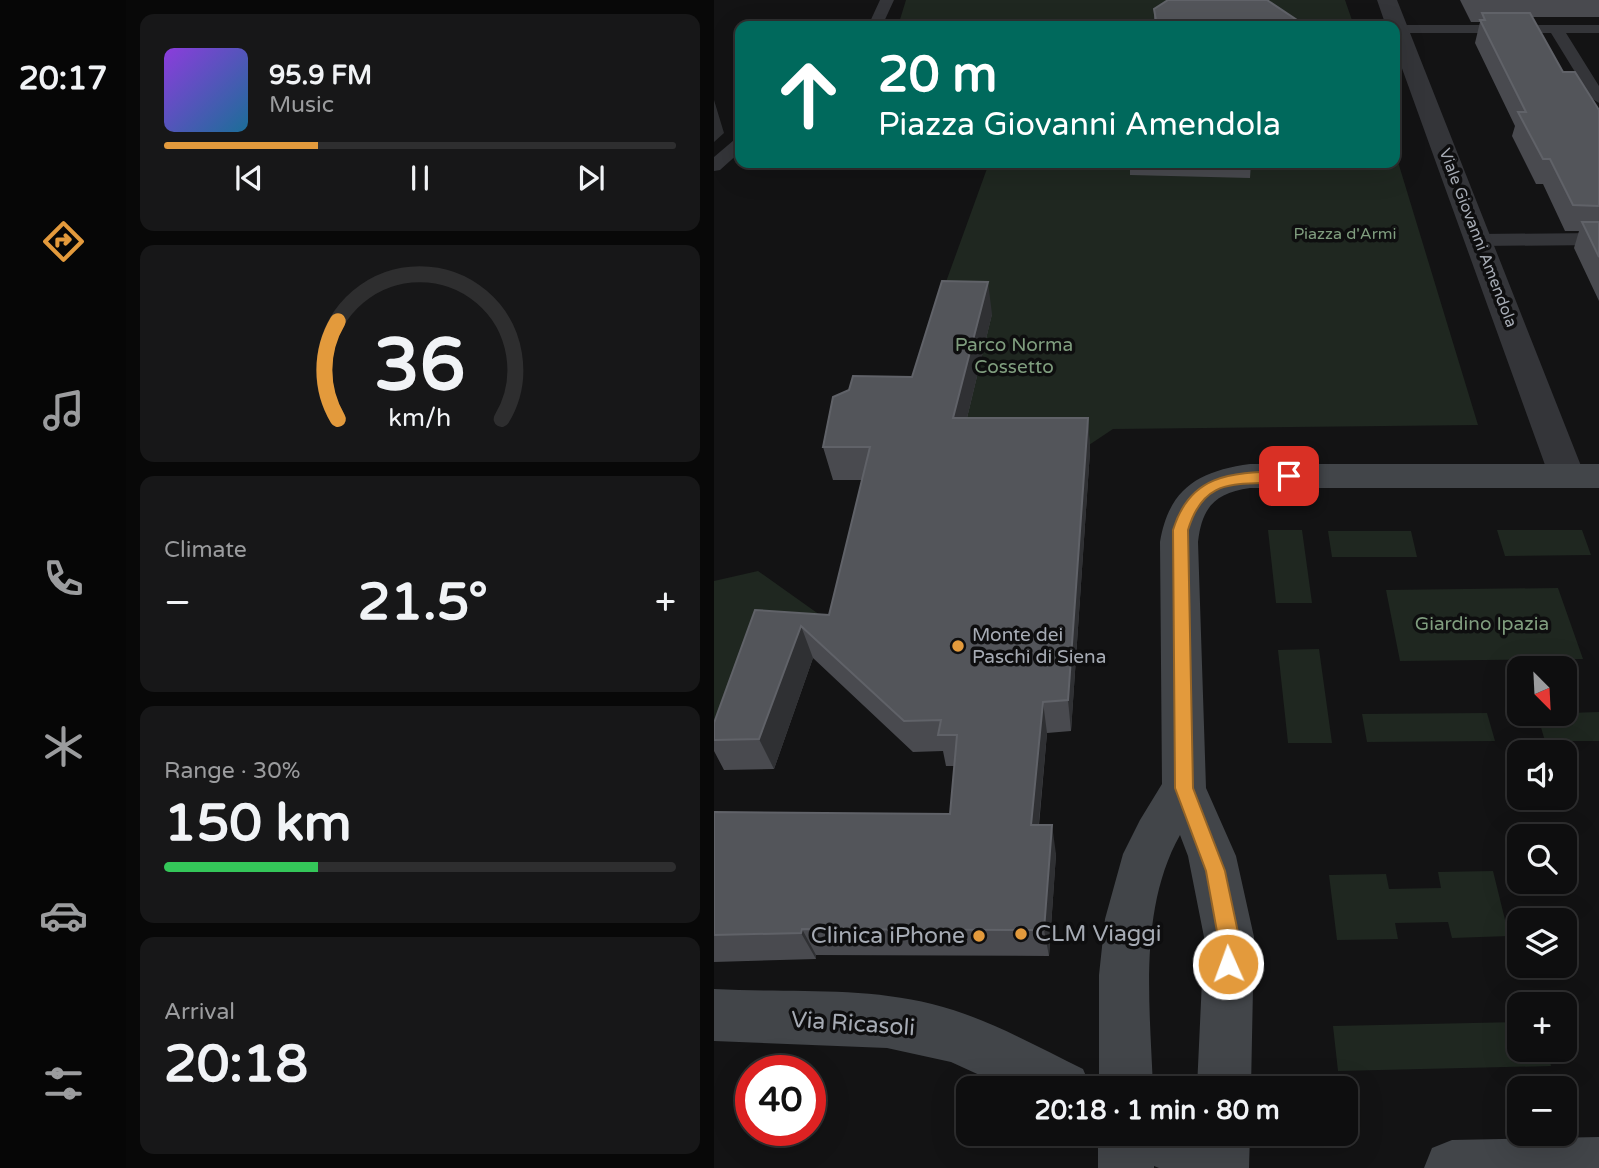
<!DOCTYPE html>
<html lang="en">
<head>
<meta charset="utf-8">
<style>
  body { margin:0; font-family:"Varela Round",sans-serif; background:#171718; color:#f1f3f6; height:100vh; display:flex; flex-direction:column; font-size:26px; white-space:nowrap }
  * { box-sizing:border-box; margin:0 }
  p { font-size:23px; color:#9b9c9e }
  .icon { flex:none; width:38px; height:38px; fill:none; stroke:currentColor; stroke-width:2; stroke-linecap:round; stroke-linejoin:round }
  .map { position:relative; flex:1; overflow:hidden }
  .panel { display:flex; flex-direction:column; gap:14px; padding:14px; background:#080808; width:588px }
  .panel>* { flex:none }
  .banner { position:absolute; left:21px; top:21px; width:665px; height:147px; border-radius:14px; box-shadow:0 7px 28px #0002,0 0 0 2px #2e2e2f; background:#00695c; color:#fff; overflow:hidden }
  .needle { width:46px; rotate:156deg }
  .buttons { position:absolute; left:793px; top:656px; display:grid; gap:14px }
  .buttons a { display:grid; place-items:center; width:70px; height:70px; border-radius:14px; background:#0e0e0f; box-shadow:0 7px 28px #0002,0 0 0 2px #2e2e2f; font-size:35px }
  .speed { position:absolute; left:21px; top:1055px; display:flex; gap:14px; font-size:35px; font-weight:700; text-align:center }
  .speed>* { display:grid; place-content:center; width:91px; height:91px; border-radius:50%; background:#0e0e0f; box-shadow:0 7px 28px #0002,0 0 0 2px #2e2e2f; line-height:1 }
  .speed .limit { border:10px solid #d22; background:#fff; color:#111 }
  .pin { position:absolute; display:grid; place-items:center; width:60px; height:60px; color:#fff; margin:-30px; border-radius:14px; box-shadow:0 4px 10px #0006 }
  .me { position:absolute; width:77px; margin:-38px; rotate:358deg; stroke-linejoin:round; filter:drop-shadow(0 0 5px #0008) }
  .turn { display:flex; align-items:center; gap:24px; height:147px; padding:0 28px; font-size:32px }
  .turn .icon { width:91px; height:91px; stroke-width:2.5 }
  .turn b { display:block; font-size:49px; line-height:60px }
  .big { font-size:52px; font-weight:700; line-height:1.1 }
  .panel .card { flex:1; display:flex; flex-direction:column; justify-content:center; gap:10px; min-width:0; padding:0 24px; border-radius:14px; background:#171718 }
  .panel .dial { align-items:center; gap:0 }
  .dial svg { height:182px; overflow:visible; fill:none; stroke:#2e2e2f; stroke-width:7; stroke-linecap:round; text-anchor:middle }
  .dial text { fill:#f1f3f6; stroke:none }
  .song { display:flex; align-items:center; gap:21px }
  .cover { width:84px; height:84px; border-radius:10px; background:linear-gradient(135deg,hsl(270 70% 55%),hsl(200 70% 35%)) }
  .played { height:7px; border-radius:4px; background:linear-gradient(90deg,#e39a3c 30%,#2e2e2f 30%) }
  .keys { display:flex; justify-content:space-around; direction:ltr }
  .heat { display:flex; justify-content:space-between; align-items:center; font-size:38px; direction:ltr }
  .charge { height:10px; border-radius:5px; background:linear-gradient(90deg,#34c759 30%,#2e2e2f 0) }
  .trip { position:absolute; left:242px; top:1076px; width:402px; height:70px; border-radius:14px; background:#0e0e0f; box-shadow:0 7px 28px #0002,0 0 0 2px #2e2e2f; font-weight:700; line-height:70px; text-align:center }
  main { display:flex; flex:1; min-height:0 }
  .tabs { display:flex; flex-direction:column; width:126px; justify-content:space-around; align-items:center; background:#060606; color:#9b9c9e }
  .tabs .icon { width:49px; height:49px }
  .tabs .current { color:#e39a3c }
  .tabs b { font-size:32px; color:#f1f3f6 }
  .map>svg:first-child { display:block }
  .green { fill:#1f2720 }
  .lines { fill:none; stroke-linecap:round; stroke-linejoin:round }
  .lane { fill:#343539; fill-rule:evenodd }
  .street { fill:#343539; fill-rule:evenodd }
  .secondary { fill:#424549; fill-rule:evenodd }
  .wall { fill:#494a4f }
  .shaded-wall { fill:#2f3033 }
  .building { fill:#53555a; stroke:#606268; stroke-width:2 }
  .route { fill:#e39a3c; stroke:#946427; stroke-width:2 }
  .poi-dot { fill:#e39a3c; stroke:#0e0e0f; stroke-width:2.5 }
  .labels { text-anchor:middle; dominant-baseline:central; stroke-width:7; stroke-linejoin:round; paint-order:stroke }
  .far-park-label { font-size:16px; fill:#7f9d7e; stroke:#0e0e0f }
  .far-street-label { font-size:16px; fill:#a6abb4; stroke:#0e0e0f }
  .park-label { font-size:19px; fill:#7f9d7e; stroke:#0e0e0f }
  .poi-label { font-size:19px; fill:#a6abb4; stroke:#0e0e0f; text-anchor:start }
  .near-poi-label { font-size:23px; fill:#a6abb4; stroke:#0e0e0f; text-anchor:start }
  .near-street-label { font-size:23px; fill:#a6abb4; stroke:#0e0e0f }
</style>
</head>
<body>
<main>
<nav class="tabs">
<b>20:17</b>
<svg class="icon current" aria-label="directions" viewBox="0 0 24 24"><path d="M12 3l9 9-9 9-9-9zM9 14v-3h6M13 9l2 2-2 2"/></svg>
<svg class="icon" aria-label="music" viewBox="0 0 24 24"><path d="M9 18V5l10-2v13"/><circle cx="6" cy="18" r="3"/><circle cx="16" cy="16" r="3"/></svg>
<svg class="icon" aria-label="phone" viewBox="0 0 24 24"><path d="M5 4h4l2 5-3 2q2 4 5 5l2-3 5 2v4C11 20 4 13 5 4z"/></svg>
<svg class="icon" aria-label="climate" viewBox="0 0 24 24"><path d="M12 3v18M4 7l16 10M4 17L20 7"/></svg>
<svg class="icon" aria-label="car" viewBox="0 0 24 24"><path d="M5 17H2v-5l4-1 3-4h7l3 4 3 1v5h-3M9 17h6M6 11h13"/><circle cx="7" cy="17" r="2"/><circle cx="17" cy="17" r="2"/></svg>
<svg class="icon" aria-label="filters" viewBox="0 0 24 24"><path d="M4 7h16M4 17h16"/><circle cx="9" cy="7" r="2"/><circle cx="15" cy="17" r="2"/></svg>
</nav>
<section class="panel">
<div class="card">
<div class="song"><i class="cover"></i><div><b>95.9 FM</b><p>Music</p></div></div>
<div class="played"></div>
<div class="keys"><svg class="icon" aria-label="previous" viewBox="0 0 24 24"><path d="M18 5L8 12l10 7zM5 5v14"/></svg><svg class="icon" aria-label="pause" viewBox="0 0 24 24"><path d="M8 5v14M16 5v14"/></svg><svg class="icon" aria-label="next" viewBox="0 0 24 24"><path d="M6 5l10 7-10 7zM19 5v14"/></svg></div>
</div>
<div class="card dial"><svg viewBox="0 0 100 80">
<path d="M14 69A42 42 0 1 1 86 69"/>
<path d="M14 69A42 42 0 0 1 14 26" stroke="#e39a3c"/>
<text x="50" y="56" font-size="32" font-weight="700">36</text>
<text x="50" y="72" font-size="11">km/h</text>
</svg></div>
<div class="card"><p>Climate</p>
<div class="heat"><a>−</a><b class="big">21.5°</b><a>+</a></div>
</div>
<div class="card"><p>Range · 30%</p><b class="big">150 km</b><div class="charge"></div></div>
<div class="card"><p>Arrival</p><b class="big">20:18</b></div>
</section>
<div class="map">
<svg width="885" height="1168" viewBox="0 0 885 1168">
  <rect width="100%" height="100%" fill="#131314"/>
  <path class="green" d="M192 0H631L640 26H184Z
    M681 152 764 425 399 429 375 445H173L275 163H681Z
    M554 530H588L598 603H562Z
    M783 530H868L877 555 791 556Z
    M614 531H697L703 557H618Z
    M44 571 106 615 12 720 0 719V581Z
    M844 588 869 659 686 661 672 590Z
    M605 649 618 743H574L564 650Z
    M885 712V741H831L823 714Z
    M773 713 781 741 653 742 648 714Z
    M779 871 795 936 738 938 734 922 681 923 684 939 623 940 615 875 672 874 675 889 727 888 724 872Z
    M805 1022V1050H833L837 1066 624 1071 619 1026Z"/>
  <g class="lines">
    <path class="lane" d="M166 0H180L168 26H154Z
      M684 25H885V33H852L885 86V103L877 98 837 33H684L681 32 679 26Z
      M26 139V152L6 170 0 171V157L20 140Z
      M885 233V245L765 246 756 240 765 234Z"/>
    <path class="street" d="M663 0H683L871 476 865 484 853 488 841 484 835 476 681 49V26H672Z"/>
    <path class="secondary" d="M536 464H885V488H536C501 493 488 507 484 542L492 788 522 856 540 937 537 1088H483L490 937 474 856 466 835C424 910 436 1006 439 1088H385V975L391 919 409 854 426 820 448 784 446 542C455 488 485 471 536 464Z
      M0 989C72 993 147 986 218 1004 271 1017 320 1045 369 1069L377 1088H294L237 1062 173 1048 0 1041Z
      M384 1134H536L535 1168H445L440 1166V1168H384Z
      M885 1137V1168H710L718 1148 738 1140Z"/>
  </g>
  <path class="wall" d="M746 0H885V17H818L849 72 885 110V301L860 248 865 231H851L829 184H822L798 136 801 126 761 43 766 22H757Z
    M440 9 592 26H440Z
    M416 163H537L536 178 416 175Z
    M278 314 253 418H374L376 451 357 731 333 733 325 825 342 854 335 956 102 955V959L0 962V812L236 814 240 766H232L229 751 199 752 99 658 60 769 10 770 0 751V723L41 610 115 615 148 480H119L109 447Z"/>
  <path class="shaded-wall" d="M0 100 10 133 0 142Z
    M274 282 278 314 245 451 239 418Z
    M374 418 376 451 357 731 354 700Z
    M87 626 99 658 60 769 45 739Z
    M329 702 333 733 322 854 317 825Z
    M338 825 342 854 335 956 330 930Z
    M88 929 102 955V959L87 933Z"/>
  <path class="building" d="M454 0H553L592 26H443L440 9Z
    M768 13H816L849 72H861L885 110V206L859 205 836 159H829L804 112H812L766 20H771Z
    M868 222H885V257Z
    M228 281 274 282 239 418H374L354 700 329 702 317 825H338L330 930 88 929 87 933 0 935V812L236 814 243 735H224L227 720 190 721 87 626 45 739 0 740V723L41 610 115 615 156 447H109L119 397 135 390 139 376 198 377Z"/>
  <path class="route" d="M575 471 582 476 580 479C534 491 493 467 474 530L479 788 511 871 525 937V964L522 972 514 975 507 972 504 964V937L492 871 461 788 459 530C477 471 521 473 575 471Z"/>
  <g class="poi-dot">
    <circle cx="244" cy="646" r="7"/>
    <circle cx="307" cy="934" r="7"/>
    <circle cx="265" cy="936" r="7"/>
  </g>
  <g class="labels">
    <g class="far-park-label">
      <text x="631" y="234">Piazza d'Armi</text>
    </g>
    <g class="far-street-label">
      <text transform="translate(764 238) rotate(69)">Viale Giovanni Amendola</text>
    </g>
    <g class="park-label">
      <text x="300" y="345">Parco Norma<tspan x="300" dy="22">Cossetto</tspan></text>
      <text x="768" y="624">Giardino Ipazia</text>
    </g>
    <g class="poi-label">
      <text x="258" y="635">Monte dei<tspan x="258" dy="22">Paschi di Siena</tspan></text>
    </g>
    <g class="near-poi-label">
      <text x="321" y="934">CLM Viaggi</text>
      <text x="251" y="936" text-anchor="end">Clinica iPhone</text>
    </g>
    <g class="near-street-label">
      <text transform="translate(139 1024) rotate(4)">Via Ricasoli</text>
    </g>
  </g>
</svg>
<div class="buttons">
<a><svg class="needle" viewBox="-14 -14 28 28"><path d="M0-13l5 13h-10z" fill="#e53935"/><path d="M0 13l5-13h-10z" fill="#9b9c9e"/></svg></a>
<a><svg class="icon" aria-label="sound" viewBox="0 0 24 24"><path d="M4 9h4l5-4v14l-5-4H4zM17 9q2 3 0 6"/></svg></a>
<a><svg class="icon" aria-label="search" viewBox="0 0 24 24"><circle cx="10" cy="10" r="6"/><path d="M15 15l6 6"/></svg></a>
<a><svg class="icon" aria-label="layers" viewBox="0 0 24 24"><path d="M12 4l9 5-9 5-9-5zM3 14l9 5 9-5"/></svg></a>
<a>+</a>
<a>−</a>
</div>
<div class="speed"><div class="limit">40</div></div>
<div class="pin" style="left:575px;top:476px;background:#d93025"><svg class="icon" aria-label="arrive" viewBox="0 0 24 24"><path d="M6 21V4h12l-3 4 3 4H6"/></svg></div>
<svg class="me" style="left:514px;top:964px" viewBox="-20 -20 40 40"><circle r="17" fill="#e39a3c" stroke="#fff" stroke-width="3"/><path d="M0-11L8 9 0 5-8 9z" fill="#fff"/></svg>
<div class="trip">20:18 · 1 min · 80 m</div>
<div class="banner">
<div class="turn"><svg class="icon" aria-label="ahead" viewBox="0 0 24 24"><path d="M12 20V5M6 11l6-6 6 6"/></svg><div><b>20 m</b>Piazza Giovanni Amendola</div></div>
</div>
</div>
</main>
</body>
</html>
